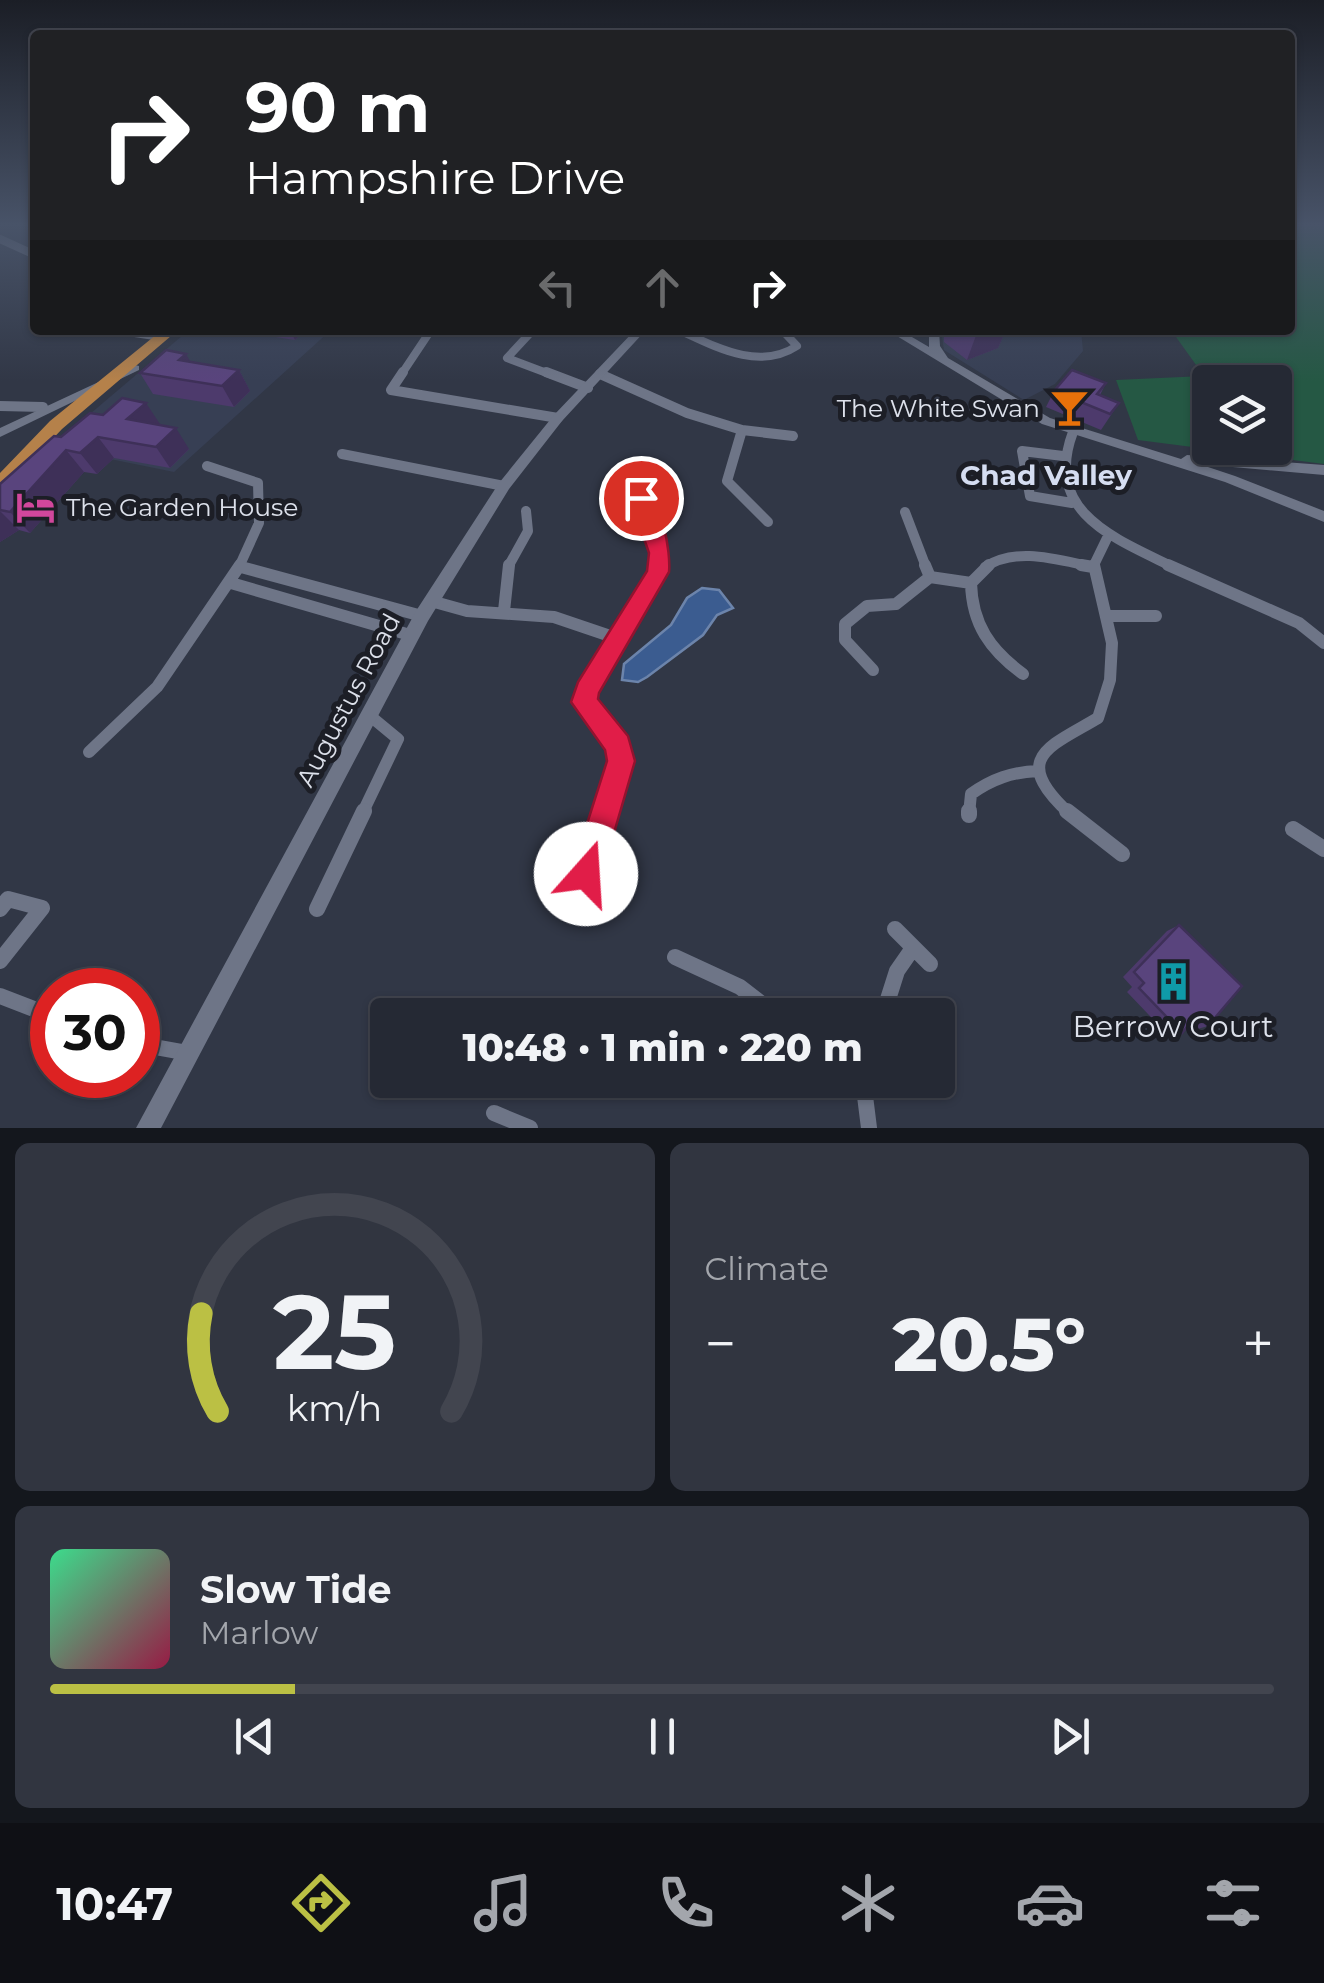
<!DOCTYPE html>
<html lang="en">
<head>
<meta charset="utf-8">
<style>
  body { margin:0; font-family:Montserrat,sans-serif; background:#313540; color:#f1f3f6; height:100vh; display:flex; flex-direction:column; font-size:38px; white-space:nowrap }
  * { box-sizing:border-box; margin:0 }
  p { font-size:32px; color:#a3a6ac }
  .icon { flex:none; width:55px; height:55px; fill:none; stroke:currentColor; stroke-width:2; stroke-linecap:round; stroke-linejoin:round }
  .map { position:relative; height:1128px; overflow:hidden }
  .panel { display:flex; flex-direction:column; gap:15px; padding:15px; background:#14171d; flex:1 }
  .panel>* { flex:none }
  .guide { position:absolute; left:30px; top:30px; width:1265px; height:305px; border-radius:10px; box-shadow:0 2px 8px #0004,0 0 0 2px #42454f; background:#202124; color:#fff; overflow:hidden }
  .buttons { position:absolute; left:1192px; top:365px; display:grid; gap:20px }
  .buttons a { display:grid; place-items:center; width:100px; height:100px; border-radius:10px; background:#252934; box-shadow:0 2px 8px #0004,0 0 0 2px #42454f; font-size:50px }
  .speed { position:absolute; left:30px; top:968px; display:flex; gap:20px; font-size:50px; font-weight:700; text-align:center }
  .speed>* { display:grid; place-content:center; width:130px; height:130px; border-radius:50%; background:#252934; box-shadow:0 2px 8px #0004,0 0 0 2px #42454f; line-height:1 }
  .speed .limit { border:15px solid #d22; background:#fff; color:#111 }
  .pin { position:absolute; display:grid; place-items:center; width:85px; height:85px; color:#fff; margin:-42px; border:5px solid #fff; border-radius:50%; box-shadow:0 2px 10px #0007 }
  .me { position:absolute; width:110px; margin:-55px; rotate:19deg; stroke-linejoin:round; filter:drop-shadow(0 0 8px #0008) }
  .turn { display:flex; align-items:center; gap:35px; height:210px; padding:0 50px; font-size:45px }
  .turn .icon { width:130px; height:130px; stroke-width:2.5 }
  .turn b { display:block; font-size:70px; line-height:85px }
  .lanes { display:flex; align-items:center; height:95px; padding:0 50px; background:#0003; justify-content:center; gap:50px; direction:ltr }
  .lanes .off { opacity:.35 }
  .big { font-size:75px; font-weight:800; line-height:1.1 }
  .panel .card { flex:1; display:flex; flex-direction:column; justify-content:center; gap:15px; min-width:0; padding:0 35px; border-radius:15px; background:#313540 }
  .panel .dial { align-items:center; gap:0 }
  .dial svg { height:260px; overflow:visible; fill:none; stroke:#42454f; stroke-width:7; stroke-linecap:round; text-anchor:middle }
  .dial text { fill:#f1f3f6; stroke:none }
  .song { display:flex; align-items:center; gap:30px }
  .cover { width:120px; height:120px; border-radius:15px; background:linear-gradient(135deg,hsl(150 70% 55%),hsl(340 70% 35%)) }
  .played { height:10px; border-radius:5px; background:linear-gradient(90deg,#bbc044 20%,#42454f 20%) }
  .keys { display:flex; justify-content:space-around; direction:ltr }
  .heat { display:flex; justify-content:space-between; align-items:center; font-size:55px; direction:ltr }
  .panel .tiles { flex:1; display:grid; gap:15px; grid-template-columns:1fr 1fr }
  .card:last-child { grid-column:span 2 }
  .trip { position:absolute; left:370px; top:998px; width:585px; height:100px; border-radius:10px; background:#252934; box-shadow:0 2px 8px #0004,0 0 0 2px #42454f; font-weight:800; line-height:100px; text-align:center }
  .tabs { display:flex; height:160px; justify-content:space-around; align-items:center; background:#0f1015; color:#a3a6ac }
  .tabs .icon { width:70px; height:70px }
  .tabs .active { color:#bbc044 }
  .tabs b { font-size:45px; color:#f1f3f6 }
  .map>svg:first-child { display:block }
  .built { fill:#373f54 }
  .green { fill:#255844; fill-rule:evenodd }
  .water { fill:#3b5c90; stroke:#6c84ab; stroke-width:2.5 }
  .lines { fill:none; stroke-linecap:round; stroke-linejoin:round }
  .street-far3 { stroke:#6e7587; stroke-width:8 }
  .street-far2 { stroke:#6e7587; stroke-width:10 }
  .street-far1 { stroke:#6e7587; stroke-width:12 }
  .street { stroke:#6e7587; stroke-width:16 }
  .secondary { fill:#6e7587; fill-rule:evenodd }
  .highway { fill:#b5814a; fill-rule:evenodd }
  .wall { fill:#4d3a6c }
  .shaded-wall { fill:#3e3058 }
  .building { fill:#59447d; stroke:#3e3058; stroke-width:2.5 }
  .route { fill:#e11d48; stroke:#92132f; stroke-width:2.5 }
  .labels { text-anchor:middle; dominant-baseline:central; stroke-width:10; stroke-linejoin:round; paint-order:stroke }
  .poi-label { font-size:25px; fill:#dde1eb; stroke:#1c1e26; text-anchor:end }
  .street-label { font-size:25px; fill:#dde1eb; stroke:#1c1e26 }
  .neighbourhood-label { font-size:28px; font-weight:bold; fill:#d5ddf1; stroke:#1c1e26 }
  .near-poi-label { font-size:30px; fill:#dde1eb; stroke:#1c1e26 }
</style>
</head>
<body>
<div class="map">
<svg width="1324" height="1128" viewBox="0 0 1324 1128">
  <rect width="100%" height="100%" fill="#313746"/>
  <path class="built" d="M189 330H331L174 472 51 447Z
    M941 330H1081L1083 351 1055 384 1024 400 944 350Z"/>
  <path class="green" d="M1290 223H1324V464L1138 440 1116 380 1204 376 1171 330H1290ZM1210 382H1275V448H1210Z"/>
  <path class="water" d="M702 588 719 590 733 608 717 615 703 635 647 677 638 682 622 680 624 664 671 625 687 598Z"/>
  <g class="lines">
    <path class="street-far3" d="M0 239 35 255
      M35 302V317
      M115 330 161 337
      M533 330 507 358 552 375
      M679 330C716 347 759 371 797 346L782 330
      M401 375 431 330"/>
    <path class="street-far2" d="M403 372 391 390 558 418
      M546 372 588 388
      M600 374 687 413 742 430 727 481 768 522
      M0 406 43 407
      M742 430 793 436
      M1073 432C1043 512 1114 538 1173 567
      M342 454 504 486
      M1063 456 1022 451 1030 496 1072 503
      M207 466 258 483 259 523 239 567
      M641 498 660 553 659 567
      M905 512 926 567
      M508 567 528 531 526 511
      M985 567C1017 546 1058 560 1093 567
      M1093 567 1109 534"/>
    <path class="street-far1" d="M925 565 930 577 971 583C972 624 990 650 1023 674
      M1081 565 1093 567
      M1168 565 1299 623 1324 643
      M241 567 422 616
      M231 583 410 635
      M971 583 989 565
      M431 601 467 611 554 617 616 638
      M504 611 509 565
      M1110 616H1156
      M873 670 845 640V624L867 606 896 604 930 577
      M89 752 157 687 240 565
      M362 814 398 739 369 715
      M605 814C624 750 625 754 584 702L659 565
      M969 814 971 794C992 779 1012 772 1038 771
      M1070 814C1009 758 1049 747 1098 718L1110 680 1112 643 1094 565"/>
    <path class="street" d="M1067 811 1122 854
      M969 815V811
      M1293 829 1324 849
      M586 874 605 811
      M0 909 8 899 42 908 0 961
      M317 909 364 811
      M895 929 930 964
      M675 957 740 987 776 1015
      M0 996 52 1016
      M883 1015 897 971 913 948
      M138 1044 188 1053
      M863 1080 869 1128
      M494 1113 530 1128"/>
    <path class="secondary" d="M635 330H646L562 421 509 489 428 621 161 1128H136L416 611 499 483 554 415Z
      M887 330H900L929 347V330H939L940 346 948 358 1050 418 1181 459 1187 455 1324 465V475L1199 464 1235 476 1324 511V522L1225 482 1042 424Z
      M135 365 139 366V370L0 437V428Z"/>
    <path class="highway" d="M162 330H178L62 429 6 488 0 490V473L50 421Z"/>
  </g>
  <path class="wall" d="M230 330H305L295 340Z
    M944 330H1006L998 348 967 360 944 342Z
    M191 362 239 370 250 391 234 407 153 394 140 373Z
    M1106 383 1100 395 1119 403 1101 430 1046 407 1054 391Z
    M160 424 159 425 189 449 170 468 114 458 97 474 84 472 30 533 19 530 0 542V484L61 437Z
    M1179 925 1208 1026 1194 1030 1189 1025 1182 1033 1169 1036 1127 992 1132 987 1123 977 1167 931Z"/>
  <path class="shaded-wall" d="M290 330H305L295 340Z
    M978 330H1006L998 348 967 360Z
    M186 354 198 375 179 360Z
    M239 370 250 391 234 407 222 386Z
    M146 403 160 424 142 440 127 419Z
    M176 428 189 449 170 468 156 447Z
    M98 437 114 458 97 474 80 453Z
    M66 450 84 472 30 533 10 512Z
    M0 511 19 530 0 542Z"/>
  <path class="building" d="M166 350 186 354 179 360 239 370 222 386 140 373Z
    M1072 370 1106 383 1097 394 1119 403 1110 414 1054 391Z
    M122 398 146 403 127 419 176 428 156 447 98 437 80 453 66 450 10 512 0 510V484L54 436 61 437 90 413 103 415Z
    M1179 925 1242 986 1208 1026 1197 1015 1182 1033 1139 988 1144 983 1134 972Z"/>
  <linearGradient id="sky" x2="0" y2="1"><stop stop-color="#1b1e26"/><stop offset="0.59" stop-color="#485368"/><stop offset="1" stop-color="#485368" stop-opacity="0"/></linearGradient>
  <rect width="1324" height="381" fill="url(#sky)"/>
  <path class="route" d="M641 491C662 498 671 552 669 572L599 693 598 699 628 736 635 761 602 874 597 885 586 890 575 885 571 874 607 761 605 750 571 702 578 682 647 571 649 553 630 498Z"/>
  <defs>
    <symbol id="bar-bare" viewBox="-9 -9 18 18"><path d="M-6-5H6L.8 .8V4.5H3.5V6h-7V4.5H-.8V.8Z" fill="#e8710a" stroke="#1c1e26" stroke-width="2.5" paint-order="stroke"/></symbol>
    <symbol id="hotel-bare" viewBox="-9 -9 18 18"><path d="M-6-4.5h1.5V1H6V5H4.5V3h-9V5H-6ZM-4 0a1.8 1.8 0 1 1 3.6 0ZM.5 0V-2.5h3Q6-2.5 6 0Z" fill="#d1479c" stroke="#1c1e26" stroke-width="2.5" paint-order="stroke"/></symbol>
    <symbol id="building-bare" viewBox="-9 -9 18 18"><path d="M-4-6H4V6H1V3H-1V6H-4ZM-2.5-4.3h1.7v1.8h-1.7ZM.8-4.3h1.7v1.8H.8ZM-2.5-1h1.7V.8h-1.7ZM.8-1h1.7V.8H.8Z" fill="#0f9aa8" stroke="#1c1e26" stroke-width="2.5" paint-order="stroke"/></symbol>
  </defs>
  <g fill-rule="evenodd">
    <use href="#bar-bare" x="1042" y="380" width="55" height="55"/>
    <use href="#hotel-bare" x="8" y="480" width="55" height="55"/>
    <use href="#building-bare" x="1146" y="954" width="55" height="55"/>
  </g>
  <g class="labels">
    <g class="poi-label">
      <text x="1040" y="408">The White Swan</text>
      <text x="66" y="507" text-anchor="start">The Garden House</text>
    </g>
    <g class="street-label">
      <text transform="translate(348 700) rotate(-62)">Augustus Road</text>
    </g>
    <g class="neighbourhood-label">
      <text x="1046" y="475">Chad Valley</text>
    </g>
    <g class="near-poi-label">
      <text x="1173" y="1026">Berrow Court</text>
    </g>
  </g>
</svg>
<div class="buttons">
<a><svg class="icon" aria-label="layers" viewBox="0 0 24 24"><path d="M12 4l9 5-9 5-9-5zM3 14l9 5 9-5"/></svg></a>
</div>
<div class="speed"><div class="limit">30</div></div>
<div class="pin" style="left:641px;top:498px;background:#d93025"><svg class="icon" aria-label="arrive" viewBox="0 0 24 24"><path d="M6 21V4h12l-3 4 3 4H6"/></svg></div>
<svg class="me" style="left:586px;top:874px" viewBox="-20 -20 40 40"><circle r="19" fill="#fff"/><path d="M0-13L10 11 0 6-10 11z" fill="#e11d48"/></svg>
<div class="trip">10:48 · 1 min · 220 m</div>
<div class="guide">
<div class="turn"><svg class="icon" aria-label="right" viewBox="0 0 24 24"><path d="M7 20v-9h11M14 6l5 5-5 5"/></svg><div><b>90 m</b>Hampshire Drive</div></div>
<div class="lanes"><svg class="icon off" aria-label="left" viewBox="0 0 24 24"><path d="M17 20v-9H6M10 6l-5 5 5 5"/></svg><svg class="icon off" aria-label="ahead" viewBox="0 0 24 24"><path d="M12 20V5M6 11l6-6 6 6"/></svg><svg class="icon" aria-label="right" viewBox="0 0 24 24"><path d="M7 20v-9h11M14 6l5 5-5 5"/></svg></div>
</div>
</div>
<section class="panel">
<div class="tiles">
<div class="card dial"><svg viewBox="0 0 100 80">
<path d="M14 69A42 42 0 1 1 86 69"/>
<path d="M14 69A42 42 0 0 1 9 39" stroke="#bbc044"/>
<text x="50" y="56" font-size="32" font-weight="700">25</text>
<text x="50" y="72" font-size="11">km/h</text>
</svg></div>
<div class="card"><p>Climate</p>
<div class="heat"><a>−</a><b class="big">20.5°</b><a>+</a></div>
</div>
<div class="card">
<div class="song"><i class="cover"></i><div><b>Slow Tide</b><p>Marlow</p></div></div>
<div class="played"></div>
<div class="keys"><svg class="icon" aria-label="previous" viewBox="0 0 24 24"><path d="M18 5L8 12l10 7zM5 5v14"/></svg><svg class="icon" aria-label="pause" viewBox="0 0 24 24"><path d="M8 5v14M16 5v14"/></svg><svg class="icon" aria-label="next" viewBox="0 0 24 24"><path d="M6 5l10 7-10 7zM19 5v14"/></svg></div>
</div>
</div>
</section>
<nav class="tabs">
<b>10:47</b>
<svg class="icon active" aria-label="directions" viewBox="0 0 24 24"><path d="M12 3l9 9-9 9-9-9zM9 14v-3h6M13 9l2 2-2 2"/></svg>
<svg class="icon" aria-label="music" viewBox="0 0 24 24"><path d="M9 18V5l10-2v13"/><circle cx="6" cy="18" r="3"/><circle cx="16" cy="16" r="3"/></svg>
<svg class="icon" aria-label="phone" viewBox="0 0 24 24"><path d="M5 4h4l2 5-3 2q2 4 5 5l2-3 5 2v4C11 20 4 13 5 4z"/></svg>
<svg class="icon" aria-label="climate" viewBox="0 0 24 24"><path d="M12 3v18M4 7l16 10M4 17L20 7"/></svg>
<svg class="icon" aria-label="car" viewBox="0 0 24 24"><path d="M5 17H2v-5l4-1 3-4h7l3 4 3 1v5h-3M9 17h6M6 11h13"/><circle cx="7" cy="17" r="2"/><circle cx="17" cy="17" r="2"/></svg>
<svg class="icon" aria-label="filters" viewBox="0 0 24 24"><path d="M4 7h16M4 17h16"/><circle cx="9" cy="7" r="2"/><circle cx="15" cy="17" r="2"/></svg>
</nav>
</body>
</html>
